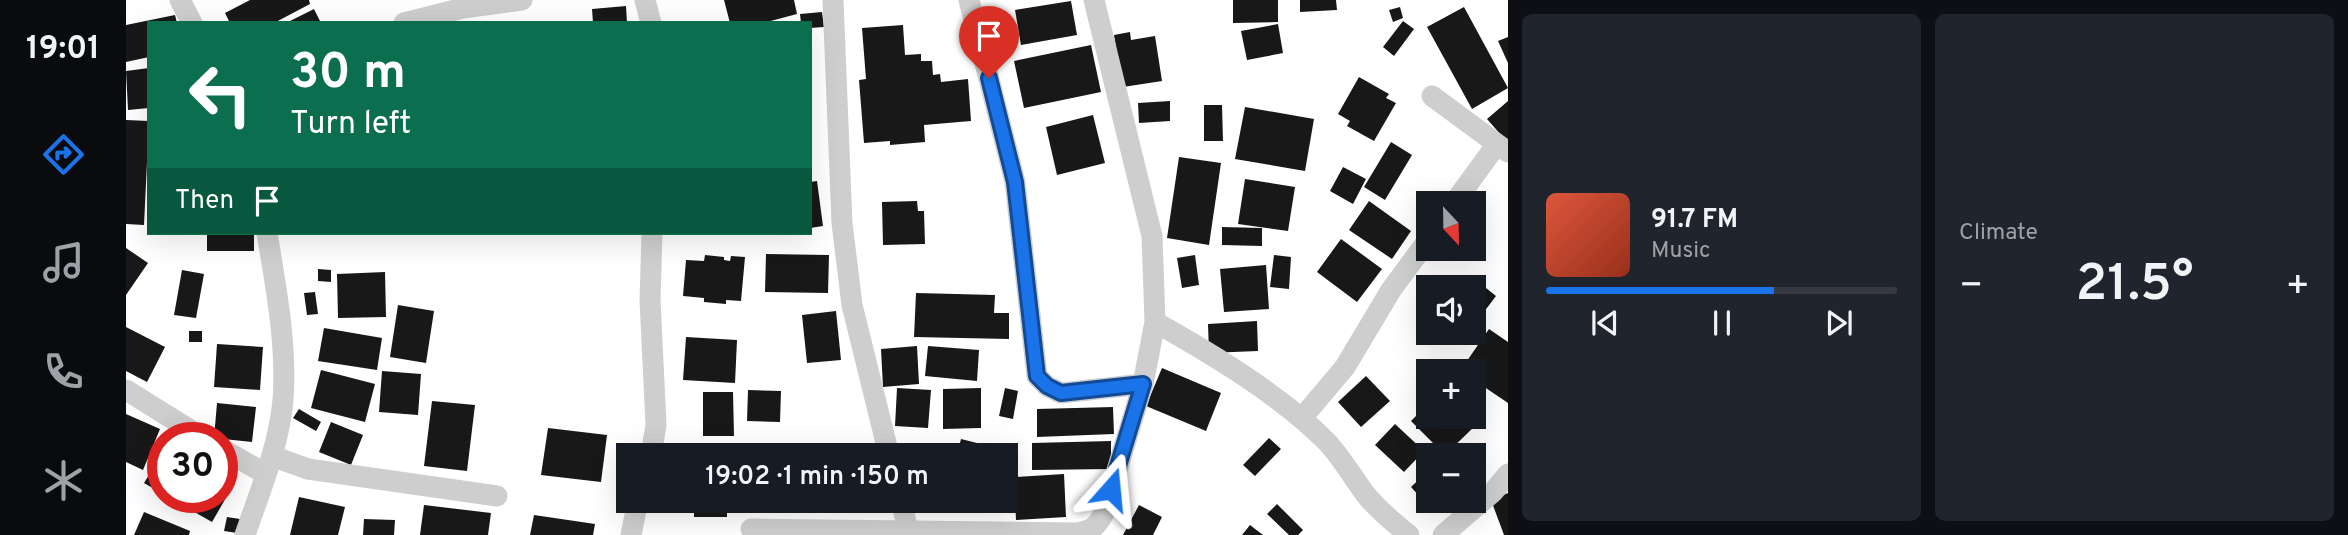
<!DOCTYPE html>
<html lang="en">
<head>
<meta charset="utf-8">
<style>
  body { margin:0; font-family:Overpass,sans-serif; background:#20242c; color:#f1f3f6; height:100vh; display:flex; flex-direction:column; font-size:26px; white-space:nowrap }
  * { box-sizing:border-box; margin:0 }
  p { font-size:23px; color:#9ea1a6 }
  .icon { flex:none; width:38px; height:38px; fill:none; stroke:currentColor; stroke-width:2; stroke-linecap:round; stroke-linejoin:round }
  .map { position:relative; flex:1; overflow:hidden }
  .details { display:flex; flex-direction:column; gap:14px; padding:14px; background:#0d0f14; width:840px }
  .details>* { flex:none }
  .banner { position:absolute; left:21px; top:21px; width:665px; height:214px; border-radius:0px; box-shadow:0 7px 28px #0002; background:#0b6e4f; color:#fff; overflow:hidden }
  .needle { width:46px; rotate:158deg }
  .fabs { position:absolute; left:1290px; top:191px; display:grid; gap:14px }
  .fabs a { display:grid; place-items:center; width:70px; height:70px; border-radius:0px; background:#171b24; box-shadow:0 7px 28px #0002; font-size:35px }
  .speed { position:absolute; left:21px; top:422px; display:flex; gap:14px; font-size:35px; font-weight:700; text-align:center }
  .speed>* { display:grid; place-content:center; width:91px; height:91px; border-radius:50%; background:#171b24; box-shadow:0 7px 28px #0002; line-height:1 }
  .speed .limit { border:10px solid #d22; background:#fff; color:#111 }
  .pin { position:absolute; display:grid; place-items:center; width:60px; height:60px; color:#fff; margin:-72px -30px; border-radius:50% 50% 50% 0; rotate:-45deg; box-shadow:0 0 7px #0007 }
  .pin .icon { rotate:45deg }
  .me { position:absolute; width:77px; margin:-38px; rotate:18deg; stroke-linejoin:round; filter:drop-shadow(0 0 5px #0008) }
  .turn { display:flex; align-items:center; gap:24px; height:147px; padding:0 28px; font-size:32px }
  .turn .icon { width:91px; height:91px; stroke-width:2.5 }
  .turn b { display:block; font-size:49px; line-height:60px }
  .then { display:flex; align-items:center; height:66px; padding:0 28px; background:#0003; gap:14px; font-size:26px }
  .big { font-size:52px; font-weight:600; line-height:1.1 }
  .details .widget { flex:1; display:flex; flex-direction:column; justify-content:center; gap:10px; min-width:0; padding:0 24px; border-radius:10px; background:#20242c }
  .song { display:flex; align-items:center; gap:21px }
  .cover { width:84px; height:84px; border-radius:10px; background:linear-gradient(135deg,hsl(10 70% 55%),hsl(10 70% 35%)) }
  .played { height:7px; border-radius:4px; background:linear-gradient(90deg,#1a73e8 65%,#363941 65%) }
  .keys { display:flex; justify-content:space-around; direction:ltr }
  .heat { display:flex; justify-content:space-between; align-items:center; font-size:38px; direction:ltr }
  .details .tiles { flex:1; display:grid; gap:14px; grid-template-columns:repeat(2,1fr) }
  .trip { position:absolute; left:490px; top:443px; width:402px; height:70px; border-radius:0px; background:#171b24; box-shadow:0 7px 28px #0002; font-weight:600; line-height:70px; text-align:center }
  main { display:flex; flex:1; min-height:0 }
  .tab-bar { display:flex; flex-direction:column; width:126px; justify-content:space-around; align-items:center; background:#090b0e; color:#9ea1a6 }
  .tab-bar .icon { width:49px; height:49px }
  .tab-bar .active { color:#1a73e8 }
  .tab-bar b { font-size:32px; color:#f1f3f6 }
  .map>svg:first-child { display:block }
  .building { fill:#181818 }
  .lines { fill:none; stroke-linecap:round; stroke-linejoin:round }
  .minor { stroke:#cecece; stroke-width:21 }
  .route-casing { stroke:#114b97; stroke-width:18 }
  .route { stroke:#1a73e8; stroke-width:12 }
</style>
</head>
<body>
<main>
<nav class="tab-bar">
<b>19:01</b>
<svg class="icon active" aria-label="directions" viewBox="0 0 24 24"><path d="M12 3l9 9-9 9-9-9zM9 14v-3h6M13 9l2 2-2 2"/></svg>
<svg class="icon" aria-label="music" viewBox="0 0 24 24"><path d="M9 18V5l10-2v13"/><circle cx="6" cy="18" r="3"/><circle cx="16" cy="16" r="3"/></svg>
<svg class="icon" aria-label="phone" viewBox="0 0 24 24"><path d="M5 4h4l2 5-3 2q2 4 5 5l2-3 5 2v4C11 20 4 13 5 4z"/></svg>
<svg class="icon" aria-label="climate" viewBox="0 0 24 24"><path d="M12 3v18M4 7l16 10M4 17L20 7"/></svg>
</nav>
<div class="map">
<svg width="1382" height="535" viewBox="0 0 1382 535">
  <rect width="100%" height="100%" fill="#fff"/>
  <path class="building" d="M124 0H183L184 4 148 23H104L99 13Z
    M598 0H668L671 14 637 23H604Z
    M1107 0H1152V22L1107 23Z
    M1174 0H1210L1211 10 1174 12Z
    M945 1 951 35 895 45 889 10Z
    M500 6 501 23H467L466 9Z
    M1274 7 1277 18 1267 22 1263 10Z
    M1338 7 1382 88 1346 109 1301 27Z
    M188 9 195 23H160Z
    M696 12 698 27 684 28V23H675L674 14Z
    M49 15 51 23H23V57L0 62V25Z
    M1277 21 1288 29 1268 56 1257 47Z
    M1152 24 1157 53 1121 60 1115 31Z
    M777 25 779 55 795 54V61H806L807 75 814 74 815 82 842 79 845 121 798 125 799 142 764 145V141L738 143 733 80 740 79 736 28Z
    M1004 32 1005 40 1029 36 1036 81 997 87 988 35Z
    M1382 37V63L1372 41Z
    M965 45 975 92 898 108 888 61Z
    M23 68V108L2 110 0 71Z
    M1233 77 1263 94 1260 98 1270 103 1248 141 1221 126 1224 121 1212 114Z
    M1044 101V121L1013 123 1012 103Z
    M1382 101V143L1361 119Z
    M1078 105H1096L1097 141H1078Z
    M1119 107 1188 119 1179 171 1109 159Z
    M967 115 979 163 931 175 920 127Z
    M0 120 23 121 18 225 0 224Z
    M1265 142 1286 155 1259 200 1238 187Z
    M1053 157 1095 163 1083 245 1041 238Z
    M1217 167 1240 179 1227 204 1204 191Z
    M1119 179 1169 187 1162 231 1112 224Z
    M691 181 697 226 684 228V182Z
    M791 201 792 211H798L799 244 757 245 756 202Z
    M1243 201 1285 231 1266 259 1223 230Z
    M1096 227 1136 228V246L1096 245Z
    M81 233H128V251H81Z
    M1215 239 1256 269 1231 302 1191 272Z
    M0 248 22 263 0 295Z
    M640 254 703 255 702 293 639 292Z
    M579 255 598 257V260L604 261 605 256 619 257 615 301 600 300V304L578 302V298L557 296 560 260 578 261Z
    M1069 255 1073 285 1056 288 1051 258Z
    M1148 255 1165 257 1163 289 1144 287Z
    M1140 265 1143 309 1098 312 1094 269Z
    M192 269 205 270V282L192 281Z
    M56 270 78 274 70 318 48 315Z
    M259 272 260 317 212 318 211 274Z
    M1355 284 1370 296 1348 325V294Z
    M189 292 192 314 181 315 178 293Z
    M790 293 869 295 868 313H883V339L788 337Z
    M272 305 308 311 300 363 264 357Z
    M710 311 715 360 681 363 676 315Z
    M1131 321 1132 351 1083 353 1082 324Z
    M0 327 39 347 21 382 0 371Z
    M198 328 256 338 251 370 192 361Z
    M1363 329 1382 342V403L1348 380V371H1334Z
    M63 331H76V342H63Z
    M560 337 611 340 609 383 557 380Z
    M91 344 137 347 134 390 88 387Z
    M791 346 793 384 757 387 755 349Z
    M802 346 853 350 851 381 799 376Z
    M1036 368 1095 393 1080 431 1020 406Z
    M195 370 249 384 239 422 185 408Z
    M256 371 295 374 292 415 253 412Z
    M1240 376 1264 401 1235 427 1212 402Z
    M771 388 805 390 802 428 769 426Z
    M855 388V428L817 429V389Z
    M879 388 892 391 887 419 873 416Z
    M622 390 655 391 654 422 621 421Z
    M577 392H607L608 436H577Z
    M306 401 349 405 341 471 298 466Z
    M91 403 130 407 126 442 88 438Z
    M1302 404V416H1345L1352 423 1319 455 1285 421Z
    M987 407 988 434 911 437V409Z
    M173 409 195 422 190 431 167 418Z
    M0 414 34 429 17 470 0 462Z
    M205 422 237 435 225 465 193 452Z
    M1269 424 1298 451 1278 472 1249 445Z
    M422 428 481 435 475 482 415 475Z
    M1143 438 1155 449 1129 476 1117 465Z
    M835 439 879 450 878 455H831Z
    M985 441V469L906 470V443Z
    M655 448V455H635V450Z
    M37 452V494L18 483Z
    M1302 471V500H1320L1308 512 1285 487Z
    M938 474 940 517 890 520 888 477Z
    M96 477 108 484 86 522 42 497H96Z
    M1382 493V535H1378L1365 500Z
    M173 497 219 507 212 535H164Z
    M568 500H601V517H568Z
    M1151 504 1177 530 1172 535H1163L1141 514Z
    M298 505 365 513 362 535H294Z
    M1013 505 1036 517 1027 535H997Z
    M18 512 64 531 63 535H8Z
    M408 515 469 524 467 535H404Z
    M101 517 114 519 111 533 98 531Z
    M238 519 269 520 268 535H237Z
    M1124 525 1137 535H1116Z"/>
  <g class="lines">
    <path class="minor" d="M54 0 66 23
      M519 0 525 23
      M707 0 716 223 726 305 763 455
      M843 0 889 182 911 376 921 386 935 393 1017 384
      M278 23 337 8 396 0
      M1306 96 1382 152
      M1328 203 1371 144
      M1029 322C1086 354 1156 396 1201 442 1216 458 1227 478 1240 495 1252 510 1268 523 1283 535
      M0 390 77 438
      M1176 418 1219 367 1265 290 1302 240
      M96 449 140 474
      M525 455 530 425 524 300 526 233
      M146 456 182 469 371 496
      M775 500 782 531
      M625 529 951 533C966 531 971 526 978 513L1017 384 1029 322 1026 236 968 0
      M119 535C134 491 153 446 157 400 161 344 150 288 141 233
      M505 535 512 500
      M1317 535 1367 492 1382 474"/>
  </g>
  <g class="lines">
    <defs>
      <path id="route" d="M863 78 889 182 911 376 921 386 935 393 1017 384 985 489"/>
    </defs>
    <use href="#route" class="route-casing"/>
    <use href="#route" class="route"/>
  </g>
</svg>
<div class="fabs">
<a><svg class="needle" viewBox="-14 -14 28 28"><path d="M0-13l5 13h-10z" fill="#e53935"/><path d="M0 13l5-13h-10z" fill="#9ea1a6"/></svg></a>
<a><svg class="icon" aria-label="sound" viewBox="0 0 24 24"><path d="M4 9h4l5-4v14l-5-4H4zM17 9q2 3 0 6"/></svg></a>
<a>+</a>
<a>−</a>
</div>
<div class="speed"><div class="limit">30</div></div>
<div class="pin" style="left:863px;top:78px;background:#d93025"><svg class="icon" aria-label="arrive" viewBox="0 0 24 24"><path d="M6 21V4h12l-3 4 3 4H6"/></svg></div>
<svg class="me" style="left:985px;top:489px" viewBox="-20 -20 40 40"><path d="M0-17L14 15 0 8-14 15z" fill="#1a73e8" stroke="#fff" stroke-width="4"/></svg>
<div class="trip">19:02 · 1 min · 150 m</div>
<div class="banner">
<div class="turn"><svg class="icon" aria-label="left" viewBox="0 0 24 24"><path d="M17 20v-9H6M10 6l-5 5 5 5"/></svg><div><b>30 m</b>Turn left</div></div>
<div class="then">Then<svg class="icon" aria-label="arrive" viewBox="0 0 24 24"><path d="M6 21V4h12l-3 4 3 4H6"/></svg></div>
</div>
</div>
<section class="details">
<div class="tiles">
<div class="widget">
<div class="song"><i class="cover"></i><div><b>91.7 FM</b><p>Music</p></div></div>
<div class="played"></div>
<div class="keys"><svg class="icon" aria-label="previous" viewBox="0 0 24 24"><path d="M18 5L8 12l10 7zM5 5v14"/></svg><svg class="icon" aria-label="pause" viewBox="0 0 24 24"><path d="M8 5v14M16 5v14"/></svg><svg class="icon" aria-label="next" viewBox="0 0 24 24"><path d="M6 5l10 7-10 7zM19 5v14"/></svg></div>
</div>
<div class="widget"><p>Climate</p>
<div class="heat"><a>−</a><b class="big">21.5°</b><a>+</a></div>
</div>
</div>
</section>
</main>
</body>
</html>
